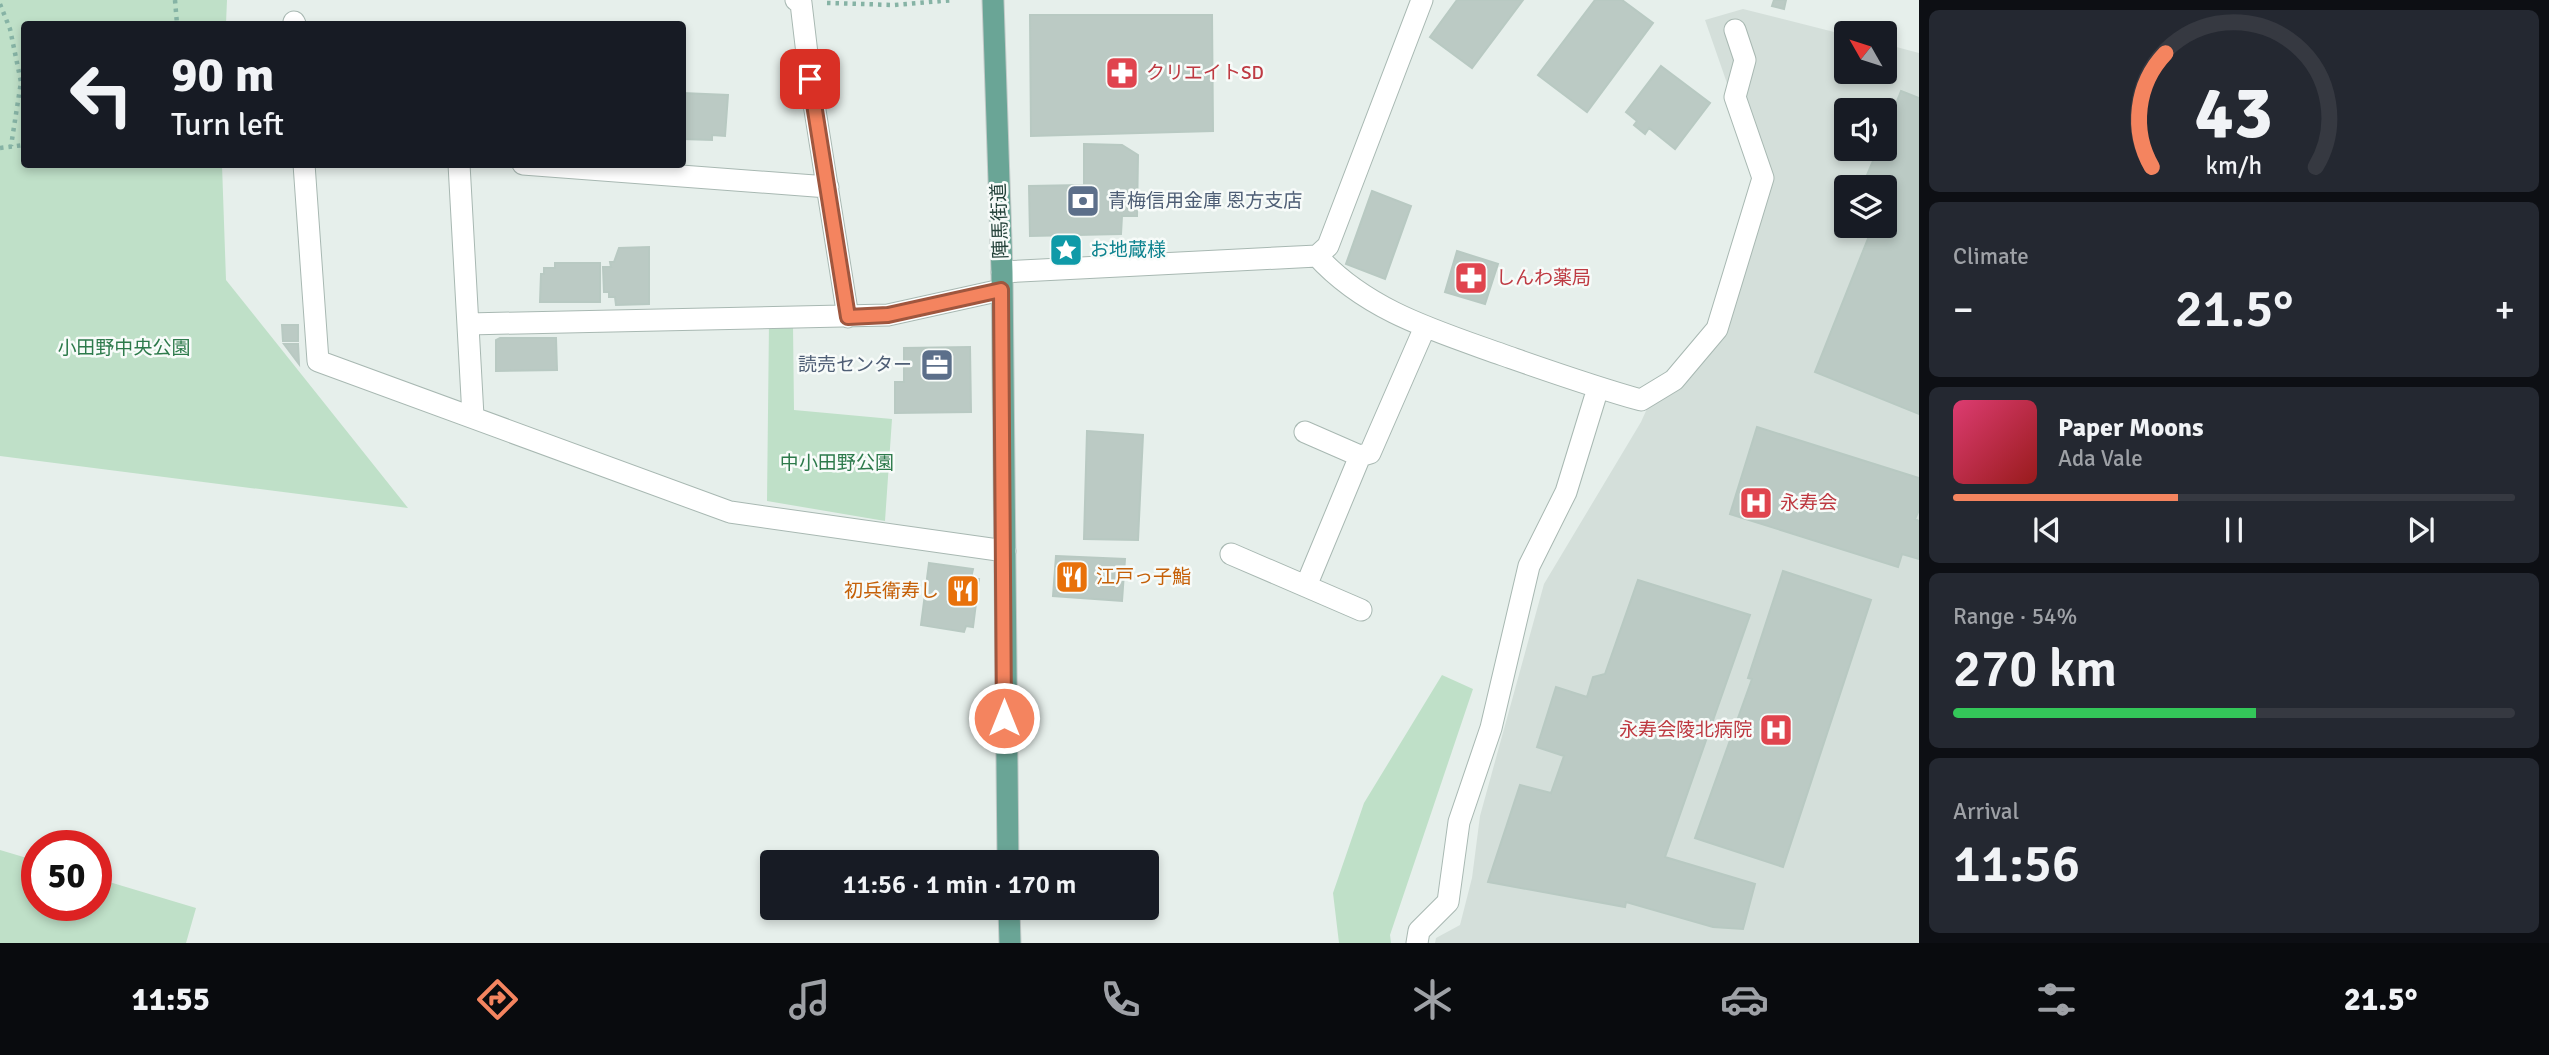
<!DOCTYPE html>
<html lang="en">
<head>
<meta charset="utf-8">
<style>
  body { margin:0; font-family:Signika,"Noto Sans JP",sans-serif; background:#242831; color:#f1f3f6; height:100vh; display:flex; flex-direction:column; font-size:26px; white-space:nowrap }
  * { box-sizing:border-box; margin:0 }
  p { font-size:23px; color:#9ea1a6 }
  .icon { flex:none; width:38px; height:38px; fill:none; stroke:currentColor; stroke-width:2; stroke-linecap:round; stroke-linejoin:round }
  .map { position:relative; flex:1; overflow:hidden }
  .drawer { display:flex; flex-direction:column; gap:10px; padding:10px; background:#0d0f14; width:630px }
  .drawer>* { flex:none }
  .banner { position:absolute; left:21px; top:21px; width:665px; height:147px; border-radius:7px; box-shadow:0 4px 10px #0003; background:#171b24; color:#f1f3f6; overflow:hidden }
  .needle { width:46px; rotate:309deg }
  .fabs { position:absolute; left:1834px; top:21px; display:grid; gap:14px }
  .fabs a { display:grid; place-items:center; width:63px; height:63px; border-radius:7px; background:#171b24; box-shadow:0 4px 10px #0003; font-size:35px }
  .speed { position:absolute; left:21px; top:830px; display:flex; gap:14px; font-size:35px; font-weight:700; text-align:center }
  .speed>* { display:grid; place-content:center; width:91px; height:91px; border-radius:50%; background:#171b24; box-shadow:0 4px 10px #0003; line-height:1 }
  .speed .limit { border:10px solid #d22; background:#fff; color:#111 }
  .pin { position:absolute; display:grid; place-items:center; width:60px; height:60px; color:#fff; margin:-30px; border-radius:14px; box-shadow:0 4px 10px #0006 }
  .me { position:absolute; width:77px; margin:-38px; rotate:0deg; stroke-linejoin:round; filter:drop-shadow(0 0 5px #0008) }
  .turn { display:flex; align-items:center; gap:24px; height:147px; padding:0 35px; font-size:32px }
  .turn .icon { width:91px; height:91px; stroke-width:2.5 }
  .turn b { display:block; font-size:49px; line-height:60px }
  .big { font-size:52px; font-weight:600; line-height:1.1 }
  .drawer .card { flex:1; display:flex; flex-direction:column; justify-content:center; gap:10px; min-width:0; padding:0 24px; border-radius:10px; background:#242831 }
  .drawer .dial { align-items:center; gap:0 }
  .dial svg { height:182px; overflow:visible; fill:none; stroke:#363941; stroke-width:7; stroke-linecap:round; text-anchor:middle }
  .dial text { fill:#f1f3f6; stroke:none }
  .song { display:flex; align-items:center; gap:21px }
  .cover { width:84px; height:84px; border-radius:10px; background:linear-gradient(135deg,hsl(340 70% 55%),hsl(0 70% 35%)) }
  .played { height:7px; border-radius:4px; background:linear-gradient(90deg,#f4845f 40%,#363941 40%) }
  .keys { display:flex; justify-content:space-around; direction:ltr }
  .heat { display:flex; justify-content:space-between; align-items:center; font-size:38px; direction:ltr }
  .charge { height:10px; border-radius:5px; background:linear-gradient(90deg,#34c759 54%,#363941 0) }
  .trip { position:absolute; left:760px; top:850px; width:399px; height:70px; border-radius:7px; background:#171b24; box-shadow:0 4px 10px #0003; font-weight:600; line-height:70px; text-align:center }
  .tab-bar { display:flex; height:112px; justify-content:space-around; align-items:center; background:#090b0e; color:#9ea1a6 }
  .tab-bar .icon { width:49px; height:49px }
  .tab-bar .current { color:#f4845f }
  .tab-bar b { font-size:32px; color:#f1f3f6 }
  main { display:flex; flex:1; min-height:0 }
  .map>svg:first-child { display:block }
  .built { fill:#d4dfda; fill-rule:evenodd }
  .green { fill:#bfe0c8 }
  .building { fill:#bbcac4; stroke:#b8c9c2; stroke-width:2 }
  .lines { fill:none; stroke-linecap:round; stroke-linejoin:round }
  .minor-casing { stroke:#a8b8b2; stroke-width:23 }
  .major-casing { stroke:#c2cac8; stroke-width:23 }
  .path { stroke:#86b3a5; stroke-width:4.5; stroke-dasharray:3.5 5; stroke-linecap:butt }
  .minor { stroke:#fff; stroke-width:21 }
  .major { stroke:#6aa596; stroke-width:21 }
  .route-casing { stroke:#9f563e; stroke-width:18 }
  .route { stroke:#f4845f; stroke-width:12 }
  .labels { text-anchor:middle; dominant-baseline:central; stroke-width:5; stroke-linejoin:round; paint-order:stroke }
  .health-label { font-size:19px; fill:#be3a42; stroke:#f7fbf9; text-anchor:start }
  .service-label { font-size:19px; fill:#4e5e75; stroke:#f7fbf9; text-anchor:start }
  .street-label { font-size:19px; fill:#24423a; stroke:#f7fbf9 }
  .culture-label { font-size:19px; fill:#0d838f; stroke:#f7fbf9; text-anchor:start }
  .park-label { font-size:19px; fill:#2d7a4b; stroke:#f7fbf9 }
  .food-label { font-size:19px; fill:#c56008; stroke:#f7fbf9; text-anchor:start }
</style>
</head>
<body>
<main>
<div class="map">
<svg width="1919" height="943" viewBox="0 0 1919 943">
  <rect width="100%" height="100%" fill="#e6efeb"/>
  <path class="built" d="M1743 9 1846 35V72H1885V44L1919 53V943H1435L1436 938 1460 925 1472 878 1480 816 1544 584 1641 422 1650 402 1717 322 1760 178 1705 20ZM1846 110H1885V149H1846ZM1846 187H1885V226H1846Z"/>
  <path class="green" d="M0 0H227L226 24H24V164L222 165 226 280 408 508 0 456Z
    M769 322 793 325 794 410 892 419 885 521 767 501Z
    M1442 675 1473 689 1390 935 1391 943H1339L1333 893 1364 803Z
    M0 850 37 861V905H96V878L196 908 186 943H0Z"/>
  <path class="building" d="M1457 0H1523L1472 68 1430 37Z
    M1595 0H1622L1653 23 1587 112 1538 75Z
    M1774 0H1786L1784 9 1772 6Z
    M1030 15H1212L1213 131 1031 136Z
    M1661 66 1710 103 1675 149 1649 128 1645 134 1634 125 1637 121 1626 112Z
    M1901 91 1919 98V414L1815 372 1869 236 1847 226H1885V187H1862L1878 149H1885V132Z
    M682 93 728 95 725 136 712 135V140L682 139Z
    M1084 144 1122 145 1138 155 1137 216H1122L1121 234 1030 236 1029 186 1084 185Z
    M1372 191 1411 206 1385 279 1346 264Z
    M649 247V304L616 305 615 297H609V292H604L603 267H611L610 262H614L619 248Z
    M1457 251 1498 264 1485 304 1445 292Z
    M555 263H600V302H540L541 274H544V268H555Z
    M282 325H298V341H283Z
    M500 338H556L557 370 496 371V340Z
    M284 344H298L299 364Z
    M970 347 971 412 895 413V382H904V348Z
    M1757 427 1919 478V510L1915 519 1919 521V559L1902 554 1898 567 1730 514Z
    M1087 431 1143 435 1138 540 1084 539Z
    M1056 556 1125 559 1122 601 1053 596Z
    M929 563 973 569 971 578 979 579 973 627 966 626 964 632 921 625Z
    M1783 571 1871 600 1783 867 1695 838 1752 679 1748 678Z
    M1638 580 1750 615 1665 857 1755 884 1743 929 1713 927 1626 902 1625 907 1488 882 1520 785 1551 793 1564 756 1537 747 1556 687 1587 697 1593 677 1605 674Z"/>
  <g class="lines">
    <defs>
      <path id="minor" d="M796 0 801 3 810 79 848 317
        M294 22 295 24
        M304 164 318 361 730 512 1005 551
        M459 164 473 416
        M523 164 828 187
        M1317 256C1367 311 1436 331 1503 355 1549 371 1594 387 1641 400L1674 380 1717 329 1763 178 1735 97 1745 60 1735 30
        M1002 272 1317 256 1328 246 1422 0
        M468 324 888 315 1001 290
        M1305 432 1360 456
        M1231 554 1361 610
        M1306 586 1360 456 1370 453 1425 327
        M1417 943 1419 931 1448 902 1459 822 1491 728 1529 566 1566 492 1598 388"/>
      <path id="major" d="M993 0 1002 272 1008 863
        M1009 908 1010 943"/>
    </defs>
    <use href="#minor" class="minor-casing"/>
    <use href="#major" class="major-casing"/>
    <path class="path" d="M175 0 177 24
      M827 3 894 5 954 0
      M0 4 10 29 21 82 11 146
      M0 148 24 145"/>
    <use href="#minor" class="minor"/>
    <use href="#major" class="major"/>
  </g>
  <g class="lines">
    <defs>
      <path id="route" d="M810 79 848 317 888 315 1001 290 1004 718"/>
    </defs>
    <use href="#route" class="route-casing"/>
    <use href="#route" class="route"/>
  </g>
  <defs>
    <symbol id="pharmacy-square" viewBox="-11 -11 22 22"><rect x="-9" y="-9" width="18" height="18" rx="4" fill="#e0444e" stroke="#f7fbf9"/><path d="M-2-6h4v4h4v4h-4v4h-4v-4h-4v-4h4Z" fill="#fff"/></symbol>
    <symbol id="bank-square" viewBox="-11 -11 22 22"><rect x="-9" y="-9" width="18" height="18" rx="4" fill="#5c6f8a" stroke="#f7fbf9"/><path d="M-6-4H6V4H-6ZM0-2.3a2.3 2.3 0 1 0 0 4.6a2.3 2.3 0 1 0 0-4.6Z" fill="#fff"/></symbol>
    <symbol id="sight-square" viewBox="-11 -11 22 22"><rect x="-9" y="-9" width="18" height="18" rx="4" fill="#0f9aa8" stroke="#f7fbf9"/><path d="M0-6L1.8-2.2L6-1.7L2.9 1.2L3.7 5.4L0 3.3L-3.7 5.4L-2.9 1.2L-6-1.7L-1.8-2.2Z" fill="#fff"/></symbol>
    <symbol id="office-square" viewBox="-11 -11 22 22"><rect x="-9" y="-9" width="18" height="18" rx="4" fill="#5c6f8a" stroke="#f7fbf9"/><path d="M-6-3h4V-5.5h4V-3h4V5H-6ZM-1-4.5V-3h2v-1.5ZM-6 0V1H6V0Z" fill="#fff"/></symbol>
    <symbol id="hospital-square" viewBox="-11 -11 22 22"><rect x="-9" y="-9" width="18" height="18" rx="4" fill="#e0444e" stroke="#f7fbf9"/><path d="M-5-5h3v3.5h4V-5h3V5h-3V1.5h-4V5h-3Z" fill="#fff"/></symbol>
    <symbol id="restaurant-square" viewBox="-11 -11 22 22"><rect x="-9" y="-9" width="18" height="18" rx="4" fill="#e8710a" stroke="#f7fbf9"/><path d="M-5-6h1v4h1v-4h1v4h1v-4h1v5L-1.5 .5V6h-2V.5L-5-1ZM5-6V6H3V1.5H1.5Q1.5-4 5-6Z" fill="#fff"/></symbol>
  </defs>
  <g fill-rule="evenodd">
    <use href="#pharmacy-square" x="1103" y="54" width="38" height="38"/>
    <use href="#bank-square" x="1064" y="182" width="38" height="38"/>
    <use href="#sight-square" x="1047" y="231" width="38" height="38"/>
    <use href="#pharmacy-square" x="1452" y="259" width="38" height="38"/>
    <use href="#office-square" x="918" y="346" width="38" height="38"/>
    <use href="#hospital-square" x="1737" y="484" width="38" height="38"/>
    <use href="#restaurant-square" x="1053" y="558" width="38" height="38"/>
    <use href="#restaurant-square" x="944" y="572" width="38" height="38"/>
    <use href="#hospital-square" x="1757" y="711" width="38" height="38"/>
  </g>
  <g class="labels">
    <g class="health-label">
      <text x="1146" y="73">クリエイトSD</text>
      <text x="1496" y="278">しんわ薬局</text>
      <text x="1780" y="503">永寿会</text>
      <text x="1752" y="730" text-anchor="end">永寿会陵北病院</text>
    </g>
    <g class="service-label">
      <text x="1108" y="201">青梅信用金庫 恩方支店</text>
      <text x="912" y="365" text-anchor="end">読売センター</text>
    </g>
    <g class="street-label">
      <text transform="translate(1000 221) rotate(-92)">陣馬街道</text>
    </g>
    <g class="culture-label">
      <text x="1090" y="250">お地蔵様</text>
    </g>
    <g class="park-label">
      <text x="124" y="348">小田野中央公園</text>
      <text x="837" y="463">中小田野公園</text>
    </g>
    <g class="food-label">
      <text x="1096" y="577">江戸っ子鮨</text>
      <text x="939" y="591" text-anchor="end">初兵衛寿し</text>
    </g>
  </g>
</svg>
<div class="fabs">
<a><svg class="needle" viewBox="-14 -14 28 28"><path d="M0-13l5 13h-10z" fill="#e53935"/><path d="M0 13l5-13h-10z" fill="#9ea1a6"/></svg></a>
<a><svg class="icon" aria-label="sound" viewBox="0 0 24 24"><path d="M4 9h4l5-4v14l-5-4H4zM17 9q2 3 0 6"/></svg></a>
<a><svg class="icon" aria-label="layers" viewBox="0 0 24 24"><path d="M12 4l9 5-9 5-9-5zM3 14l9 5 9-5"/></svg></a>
</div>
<div class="speed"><div class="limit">50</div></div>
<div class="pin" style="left:810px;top:79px;background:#d93025"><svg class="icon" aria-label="arrive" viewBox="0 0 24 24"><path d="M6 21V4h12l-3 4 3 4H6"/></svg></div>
<svg class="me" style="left:1004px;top:718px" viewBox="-20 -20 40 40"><circle r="17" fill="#f4845f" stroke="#fff" stroke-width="3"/><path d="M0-11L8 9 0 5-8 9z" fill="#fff"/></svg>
<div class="trip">11:56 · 1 min · 170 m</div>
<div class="banner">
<div class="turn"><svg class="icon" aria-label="left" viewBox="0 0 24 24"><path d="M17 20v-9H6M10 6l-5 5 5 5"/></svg><div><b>90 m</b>Turn left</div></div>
</div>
</div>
<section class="drawer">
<div class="card dial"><svg viewBox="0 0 100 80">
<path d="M14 69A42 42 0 1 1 86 69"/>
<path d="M14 69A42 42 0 0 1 20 19" stroke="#f4845f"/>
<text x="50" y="56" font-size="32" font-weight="700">43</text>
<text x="50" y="72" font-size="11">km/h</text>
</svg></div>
<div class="card"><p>Climate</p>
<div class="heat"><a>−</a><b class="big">21.5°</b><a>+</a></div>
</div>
<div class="card">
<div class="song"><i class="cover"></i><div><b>Paper Moons</b><p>Ada Vale</p></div></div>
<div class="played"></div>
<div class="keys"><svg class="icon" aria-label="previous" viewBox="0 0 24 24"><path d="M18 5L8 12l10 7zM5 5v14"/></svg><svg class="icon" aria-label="pause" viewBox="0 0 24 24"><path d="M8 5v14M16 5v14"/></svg><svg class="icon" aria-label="next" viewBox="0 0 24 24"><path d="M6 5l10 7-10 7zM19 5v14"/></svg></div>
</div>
<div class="card"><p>Range · 54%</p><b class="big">270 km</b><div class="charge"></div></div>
<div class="card"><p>Arrival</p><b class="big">11:56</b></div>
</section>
</main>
<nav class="tab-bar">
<b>11:55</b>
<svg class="icon current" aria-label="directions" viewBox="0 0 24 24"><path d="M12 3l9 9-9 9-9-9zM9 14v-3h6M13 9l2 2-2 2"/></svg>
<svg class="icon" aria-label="music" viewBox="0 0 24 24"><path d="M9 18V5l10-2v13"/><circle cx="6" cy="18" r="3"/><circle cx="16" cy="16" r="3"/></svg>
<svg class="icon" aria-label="phone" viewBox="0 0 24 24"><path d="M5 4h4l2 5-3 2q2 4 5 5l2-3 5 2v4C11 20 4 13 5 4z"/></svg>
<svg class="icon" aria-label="climate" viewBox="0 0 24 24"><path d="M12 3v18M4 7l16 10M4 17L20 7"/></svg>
<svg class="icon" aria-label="car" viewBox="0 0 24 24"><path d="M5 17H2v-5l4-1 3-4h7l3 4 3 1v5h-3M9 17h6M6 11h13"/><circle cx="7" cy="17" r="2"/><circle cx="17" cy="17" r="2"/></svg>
<svg class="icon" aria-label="filters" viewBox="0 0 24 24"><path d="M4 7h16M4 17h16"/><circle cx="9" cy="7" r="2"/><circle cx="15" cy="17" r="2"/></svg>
<b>21.5°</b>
</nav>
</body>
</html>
